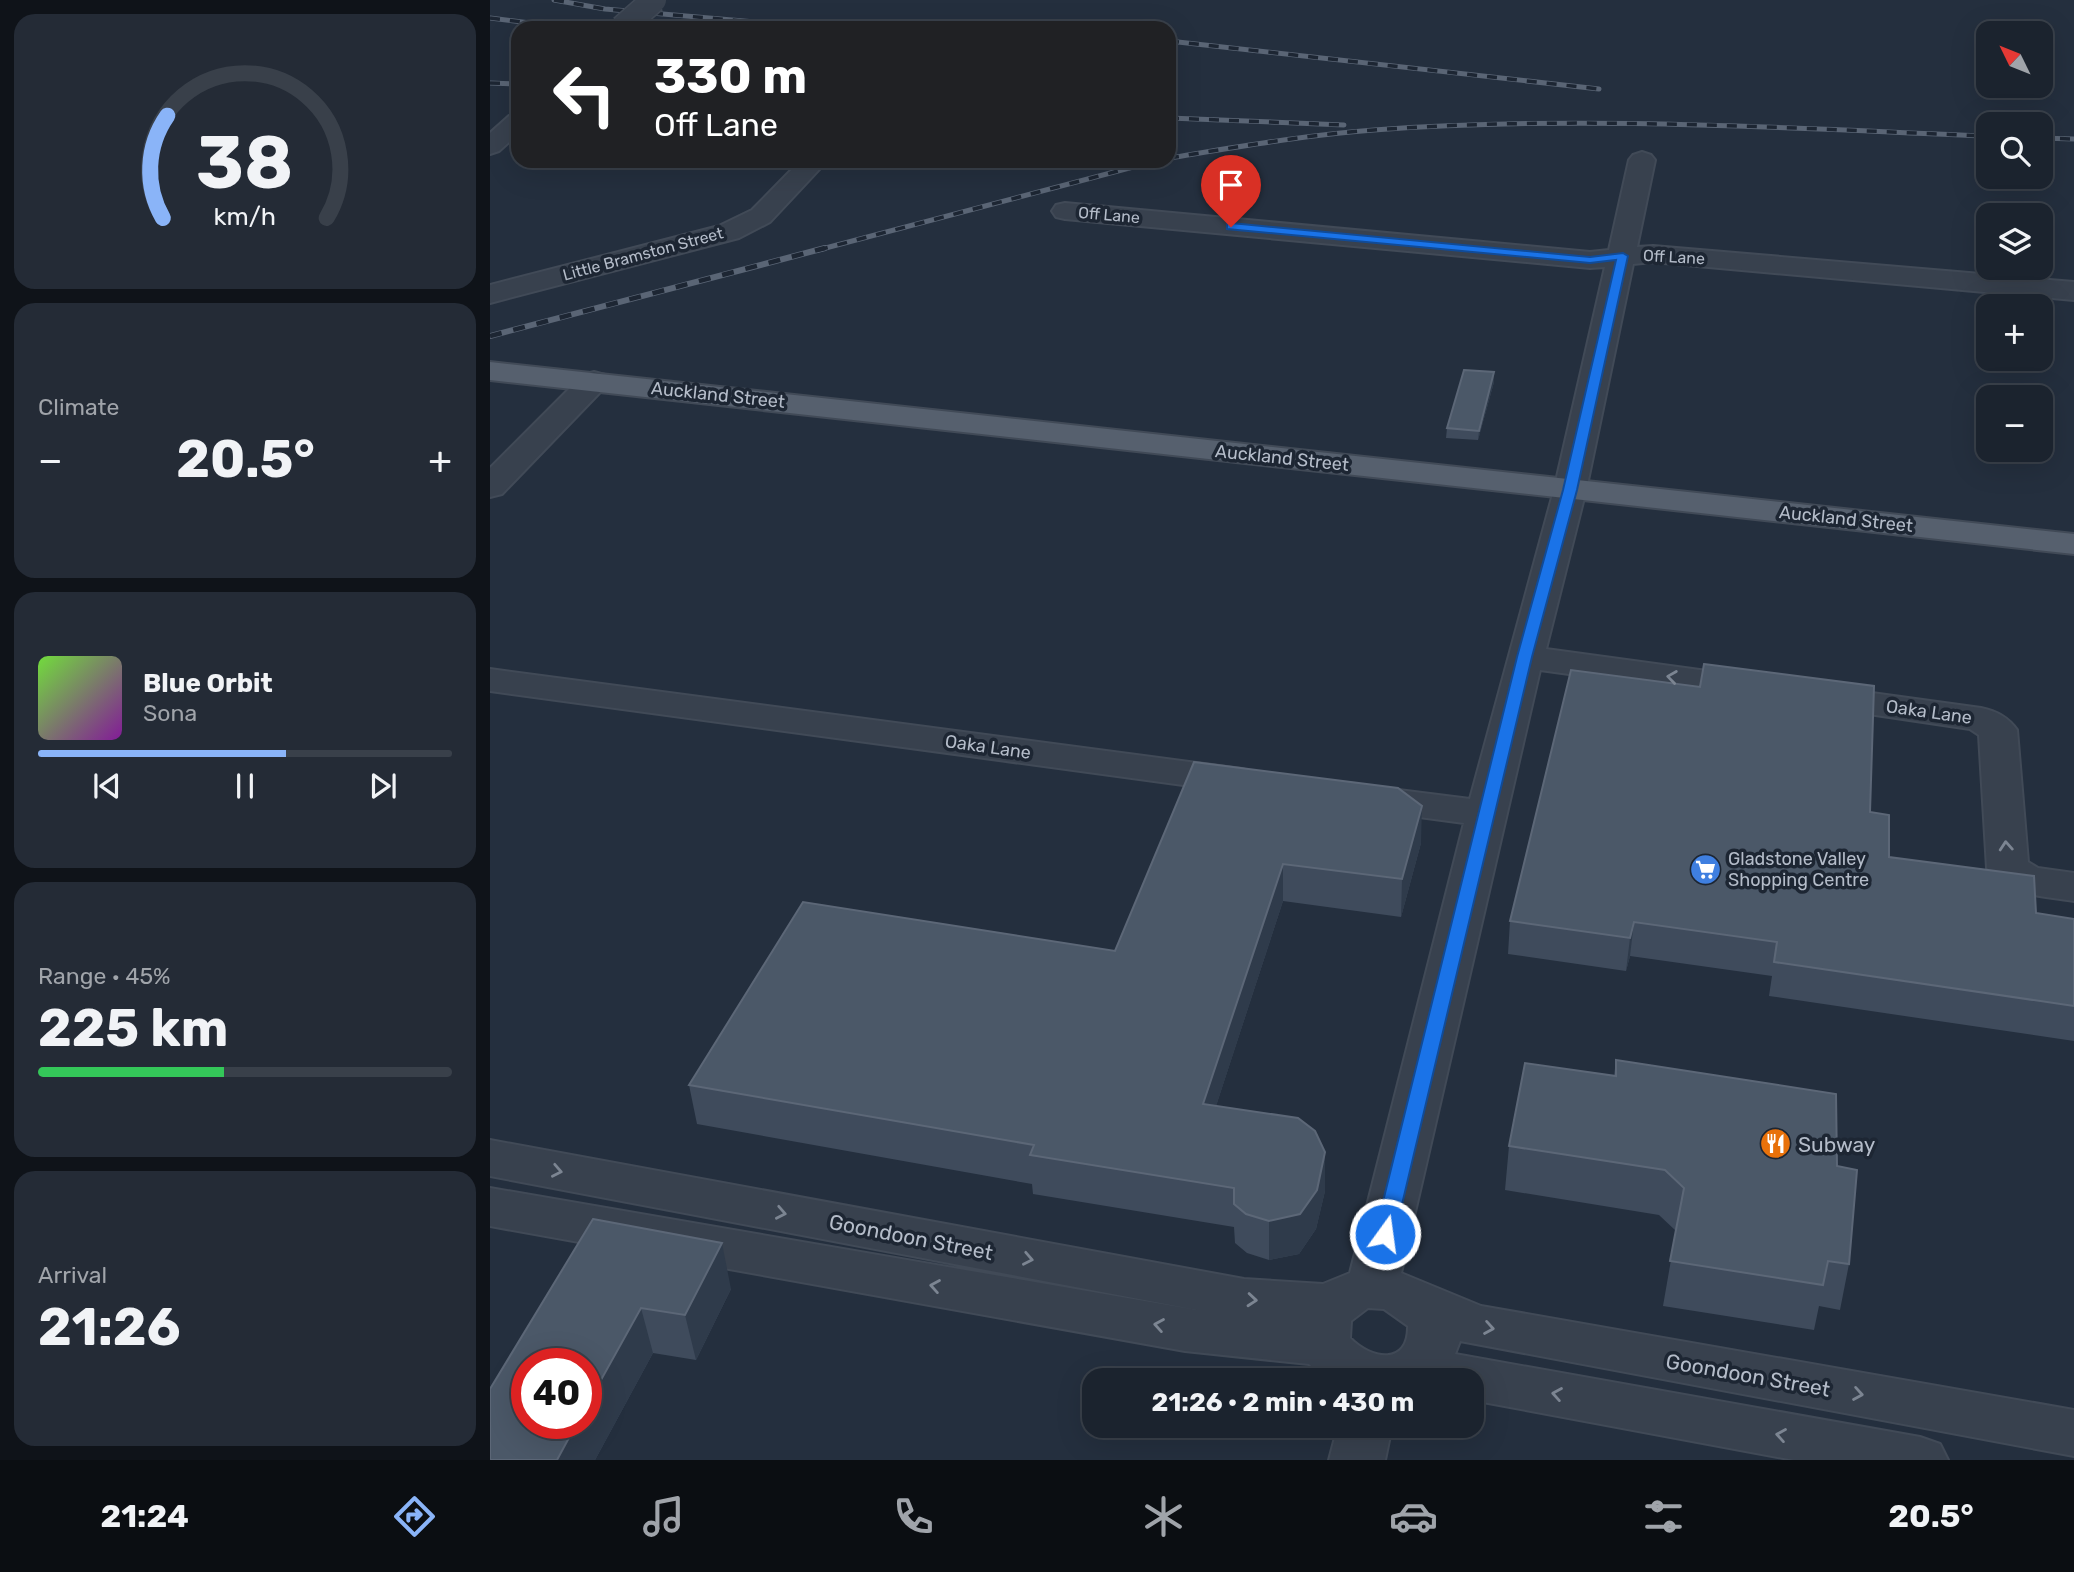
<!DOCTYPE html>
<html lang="en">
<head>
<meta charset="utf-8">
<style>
  body { margin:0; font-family:Rubik,sans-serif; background:#242b36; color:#f1f3f6; height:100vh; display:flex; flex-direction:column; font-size:26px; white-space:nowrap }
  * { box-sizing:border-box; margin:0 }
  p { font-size:23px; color:#a0a4aa }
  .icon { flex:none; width:38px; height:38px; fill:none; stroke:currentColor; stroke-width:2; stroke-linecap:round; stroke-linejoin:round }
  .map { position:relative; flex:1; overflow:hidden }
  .details { display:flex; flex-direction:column; gap:14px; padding:14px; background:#0f1319; width:490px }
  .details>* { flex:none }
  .hud { position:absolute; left:21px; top:21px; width:665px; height:147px; border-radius:21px; box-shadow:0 7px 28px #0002,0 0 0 2px #39404a; background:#202124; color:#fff; overflow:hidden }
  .needle { width:46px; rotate:313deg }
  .buttons { position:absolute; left:1486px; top:21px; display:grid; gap:14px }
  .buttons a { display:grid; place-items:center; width:77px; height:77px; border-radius:14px; background:#1b232e; box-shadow:0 7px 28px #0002,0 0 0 2px #39404a; font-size:35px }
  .speed { position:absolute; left:21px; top:1348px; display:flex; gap:14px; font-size:35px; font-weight:700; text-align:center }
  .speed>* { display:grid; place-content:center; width:91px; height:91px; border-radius:50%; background:#1b232e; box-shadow:0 7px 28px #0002,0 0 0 2px #39404a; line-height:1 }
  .speed .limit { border:10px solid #d22; background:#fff; color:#111 }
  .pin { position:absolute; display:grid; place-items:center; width:60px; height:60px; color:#fff; margin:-72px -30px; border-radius:50% 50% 50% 0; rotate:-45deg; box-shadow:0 0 7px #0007 }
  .pin .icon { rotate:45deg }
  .me { position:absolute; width:77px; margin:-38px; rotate:14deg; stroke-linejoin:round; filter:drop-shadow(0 0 5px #0008) }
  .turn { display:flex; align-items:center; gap:24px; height:147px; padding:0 28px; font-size:32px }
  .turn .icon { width:91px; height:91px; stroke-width:2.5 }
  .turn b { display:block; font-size:49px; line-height:60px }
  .big { font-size:52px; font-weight:700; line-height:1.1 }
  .details .card { flex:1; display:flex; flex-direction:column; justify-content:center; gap:10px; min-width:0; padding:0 24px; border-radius:21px; background:#242b36 }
  .details .dial { align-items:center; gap:0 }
  .dial svg { height:182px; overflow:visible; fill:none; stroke:#39404a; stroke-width:7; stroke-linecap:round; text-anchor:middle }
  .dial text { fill:#f1f3f6; stroke:none }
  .song { display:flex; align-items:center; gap:21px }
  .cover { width:84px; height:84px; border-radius:10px; background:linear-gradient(135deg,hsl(100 70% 55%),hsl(290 70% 35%)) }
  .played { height:7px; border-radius:4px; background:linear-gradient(90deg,#8ab4f8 60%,#39404a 60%) }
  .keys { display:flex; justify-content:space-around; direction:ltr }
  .heat { display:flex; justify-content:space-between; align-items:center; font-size:38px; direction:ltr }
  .charge { height:10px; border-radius:5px; background:linear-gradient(90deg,#34c759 45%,#39404a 0) }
  .trip { position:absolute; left:592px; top:1368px; width:402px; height:70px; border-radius:21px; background:#1b232e; box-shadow:0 7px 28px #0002,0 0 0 2px #39404a; font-weight:700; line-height:70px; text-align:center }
  .tabs { display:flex; height:112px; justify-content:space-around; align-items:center; background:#0b0e12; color:#a0a4aa }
  .tabs .icon { width:49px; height:49px }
  .tabs .active { color:#8ab4f8 }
  .tabs b { font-size:32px; color:#f1f3f6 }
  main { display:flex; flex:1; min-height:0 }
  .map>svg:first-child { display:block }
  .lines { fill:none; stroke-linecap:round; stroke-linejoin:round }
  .minor-casing { stroke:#414a57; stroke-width:4 }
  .major-casing { stroke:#414a57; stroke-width:4 }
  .minor { fill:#38414e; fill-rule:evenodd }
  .major { fill:#56606e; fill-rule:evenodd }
  .rail-far1-casing { stroke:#5a6575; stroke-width:5 }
  .rail-casing { stroke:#5a6575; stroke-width:6 }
  .rail-far1 { stroke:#1d2633; stroke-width:3.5; stroke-dasharray:10; stroke-linecap:butt }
  .rail { stroke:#1d2633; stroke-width:4.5; stroke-dasharray:12; stroke-linecap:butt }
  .minor-bridge-casing { stroke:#414a57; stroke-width:27; stroke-linecap:butt }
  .minor-bridge { stroke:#38414e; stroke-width:24 }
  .wall { fill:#3f4b5c }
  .shaded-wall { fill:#2f3b4b }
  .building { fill:#4b5868; stroke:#5c6777; stroke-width:2 }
  .oneway { stroke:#7c8592 }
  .route { fill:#1a73e8; stroke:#114b97; stroke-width:2 }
  .labels { text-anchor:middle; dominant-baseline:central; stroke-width:7; stroke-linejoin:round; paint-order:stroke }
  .far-street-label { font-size:16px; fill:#b4bcc9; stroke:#1d2633 }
  .street-label { font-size:18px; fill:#b4bcc9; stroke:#1d2633 }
  .poi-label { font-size:18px; fill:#b4bcc9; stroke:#1d2633; text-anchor:start }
  .near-poi-label { font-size:21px; fill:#b4bcc9; stroke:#1d2633; text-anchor:start }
  .near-street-label { font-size:21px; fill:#b4bcc9; stroke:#1d2633 }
</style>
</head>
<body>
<main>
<section class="details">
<div class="card dial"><svg viewBox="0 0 100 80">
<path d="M14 69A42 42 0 1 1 86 69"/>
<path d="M14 69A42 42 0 0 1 16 24" stroke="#8ab4f8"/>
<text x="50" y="56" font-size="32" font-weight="700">38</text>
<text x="50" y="72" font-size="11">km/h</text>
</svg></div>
<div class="card"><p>Climate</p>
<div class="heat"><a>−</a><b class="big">20.5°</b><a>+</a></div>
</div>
<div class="card">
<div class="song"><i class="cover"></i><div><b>Blue Orbit</b><p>Sona</p></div></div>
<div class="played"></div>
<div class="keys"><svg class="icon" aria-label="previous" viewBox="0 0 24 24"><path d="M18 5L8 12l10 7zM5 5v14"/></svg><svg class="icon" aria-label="pause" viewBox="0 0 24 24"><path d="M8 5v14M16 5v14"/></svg><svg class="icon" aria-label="next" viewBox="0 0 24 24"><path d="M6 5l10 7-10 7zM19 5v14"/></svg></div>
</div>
<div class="card"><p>Range · 45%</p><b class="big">225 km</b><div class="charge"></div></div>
<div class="card"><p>Arrival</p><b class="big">21:26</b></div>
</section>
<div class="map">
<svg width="1584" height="1460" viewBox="0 0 1584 1460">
  <rect width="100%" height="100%" fill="#242f3e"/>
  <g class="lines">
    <defs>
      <path id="minor" d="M28 114V134L9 151 0 154V133L19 116Z
        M1152 152 1161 155 1165 160 1147 247 1163 246 1584 282V300L1163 262 1143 264 1096 490 1056 649 1261 677 1274 680 1280 688 1274 696 1261 699 1050 670 911 1273 991 1306 1584 1410V1456L970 1341 965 1354 1430 1437 1450 1444 1458 1460H1304L982 1400V1381H837L819 1364 695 1351 0 1226V1188L707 1310 0 1176V1140L754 1279 833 1284 860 1273 974 823 877 810 863 807 857 798 863 789 877 786 980 799 1064 490 1115 267 1100 268 575 219 566 217 562 211 566 205 575 203 1100 252 1119 250 1139 160 1143 155ZM878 1308 894 1309 918 1326C919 1366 881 1360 860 1338L861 1321Z
        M310 161H337L280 222 249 238 0 303V285L229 226 262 210Z
        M104 372 115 375 119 381 115 387 12 494 0 497V468L93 375Z
        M0 669 752 769 766 773 772 781 766 789 752 793 0 691Z
        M1331 686 1491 708C1506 711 1518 717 1527 730L1538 862 1548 868 1584 873V901C1553 896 1516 896 1497 868L1489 735 1480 729 1318 705 1312 697 1318 689Z
        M848 1426H902L895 1460H839Z"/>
      <path id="major" d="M0 362 1584 534V554L0 380Z"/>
    </defs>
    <use href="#minor" class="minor-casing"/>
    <use href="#major" class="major-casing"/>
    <use href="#minor" class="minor"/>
    <use href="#major" class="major"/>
    <defs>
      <path id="rail-far1" d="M64 0 115 9 334 28
        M0 18 82 28
        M679 41 1109 89
        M0 83 28 84
        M679 118 854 125
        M1550 138 1584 139
        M679 158C747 147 815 135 884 130 1088 115 1293 128 1498 136
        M328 250 666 161"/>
      <path id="rail" d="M0 336 335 248"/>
    </defs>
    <use href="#rail-far1" class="rail-far1-casing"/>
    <use href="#rail" class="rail-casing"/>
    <use href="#rail-far1" class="rail-far1"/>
    <use href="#rail" class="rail"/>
    <defs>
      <path id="minor-bridge" d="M132 28 164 0"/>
    </defs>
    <use href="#minor-bridge" class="minor-bridge-casing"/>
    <use href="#minor-bridge" class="minor-bridge"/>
  </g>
  <path class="wall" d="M1004 372V382L988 440 956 438 957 428Z
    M704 762 931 843 911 917 793 901 726 1106 835 1191 826 1229 809 1254 779 1260 757 1253 745 1243 744 1227 543 1194 542 1184 207 1124 199 1085 625 951Z
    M1380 812 1399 857 1546 913 1584 919V1041L1279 996 1282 976 1140 956 1136 971 1018 954 1020 921Z
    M1126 1060 1347 1166 1359 1264 1350 1310 1329 1306 1324 1330 1173 1306 1186 1231 1169 1215 1015 1190 1019 1146 1124 1076Z
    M103 1219 241 1289 206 1360 163 1353 105 1460H0Z"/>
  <path class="shaded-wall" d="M1004 372V382L988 440 989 431Z
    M932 806 931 843 911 917 912 879Z
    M793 864V901L714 1143 713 1104Z
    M1144 922 1140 956 1136 971 1140 938Z
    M835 1152V1191L826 1229 809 1254 779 1260V1221Z
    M232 1243 241 1289 206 1360 195 1315Z
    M151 1308 163 1353 105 1460H67L87 1423H96V1407Z"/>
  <path class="building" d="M974 370 1004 372 989 431 957 428Z
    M1214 664 1384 686 1380 812 1399 815V857L1544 876 1546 913 1584 919V1006L1284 962 1287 942 1144 922 1140 938 1020 921 1081 670 1210 687Z
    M704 762 908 788 932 806 912 879 793 864 713 1104 808 1118 825 1131 835 1152 827 1190 810 1214 779 1221 756 1214 744 1204V1188L540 1155 544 1145 199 1085 313 902 625 951Z
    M1126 1060 1346 1094 1347 1166 1367 1170 1359 1264 1338 1261 1333 1285 1180 1261 1194 1188 1175 1170 1019 1146 1035 1063 1126 1076Z
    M103 1219 232 1243 195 1315 151 1308 96 1407V1363H37V1423H87L67 1460H0V1389Z"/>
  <defs><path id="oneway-chevron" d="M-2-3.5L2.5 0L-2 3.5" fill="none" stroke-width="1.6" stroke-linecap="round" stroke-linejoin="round" transform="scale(1.75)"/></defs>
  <g class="oneway">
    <use href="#oneway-chevron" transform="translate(1182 677) rotate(-172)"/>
    <use href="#oneway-chevron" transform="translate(1516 846) rotate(-94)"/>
    <use href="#oneway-chevron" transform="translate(67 1171) rotate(11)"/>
    <use href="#oneway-chevron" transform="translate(291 1213) rotate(11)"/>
    <use href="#oneway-chevron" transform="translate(538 1259) rotate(11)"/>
    <use href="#oneway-chevron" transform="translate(445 1286) rotate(-170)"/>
    <use href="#oneway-chevron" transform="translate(762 1300) rotate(5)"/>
    <use href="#oneway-chevron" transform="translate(669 1325) rotate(-170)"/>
    <use href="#oneway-chevron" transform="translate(999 1328) rotate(10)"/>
    <use href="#oneway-chevron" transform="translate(1067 1394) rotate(-170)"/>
    <use href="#oneway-chevron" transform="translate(1368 1394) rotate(10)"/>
    <use href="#oneway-chevron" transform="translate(1291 1435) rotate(-170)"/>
  </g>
  <path class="route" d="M741 223 1100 257 1133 253 1138 256 1087 490 1042 657 905 1234 902 1240H888L885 1234 1027 657 1073 490 1126 260 1100 263 737 229V224Z"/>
  <defs>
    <symbol id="supermarket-disc" viewBox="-11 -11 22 22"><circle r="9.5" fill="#3f7fe0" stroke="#1d2633"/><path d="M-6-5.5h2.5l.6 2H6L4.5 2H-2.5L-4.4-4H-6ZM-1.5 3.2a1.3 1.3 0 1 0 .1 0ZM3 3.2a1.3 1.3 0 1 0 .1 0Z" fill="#fff"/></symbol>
    <symbol id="restaurant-disc" viewBox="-11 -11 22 22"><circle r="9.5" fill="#e8710a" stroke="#1d2633"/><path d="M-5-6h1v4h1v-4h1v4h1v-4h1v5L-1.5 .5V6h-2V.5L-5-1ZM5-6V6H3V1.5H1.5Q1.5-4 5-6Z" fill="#fff"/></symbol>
  </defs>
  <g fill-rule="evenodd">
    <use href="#supermarket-disc" x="1198" y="852" width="35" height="35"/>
    <use href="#restaurant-disc" x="1268" y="1126" width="35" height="35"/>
  </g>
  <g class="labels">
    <g class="far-street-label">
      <text transform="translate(619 215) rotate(5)">Off Lane</text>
      <text transform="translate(153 254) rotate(-15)">Little Bramston Street</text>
      <text transform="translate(1184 257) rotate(3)">Off Lane</text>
    </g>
    <g class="street-label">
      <text transform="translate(228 395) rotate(6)">Auckland Street</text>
      <text transform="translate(792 458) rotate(6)">Auckland Street</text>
      <text transform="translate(1356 519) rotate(6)">Auckland Street</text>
      <text transform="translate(1439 712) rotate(8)">Oaka Lane</text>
      <text transform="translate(498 747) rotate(8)">Oaka Lane</text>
    </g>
    <g class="poi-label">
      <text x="1238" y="859">Gladstone Valley<tspan x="1238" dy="21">Shopping Centre</tspan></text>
    </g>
    <g class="near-poi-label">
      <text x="1308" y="1144">Subway</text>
    </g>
    <g class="near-street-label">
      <text transform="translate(421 1237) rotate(11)">Goondoon Street</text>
      <text transform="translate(1258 1375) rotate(10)">Goondoon Street</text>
    </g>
  </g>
</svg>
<div class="buttons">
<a><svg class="needle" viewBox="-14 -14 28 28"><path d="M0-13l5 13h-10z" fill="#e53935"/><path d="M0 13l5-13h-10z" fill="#a0a4aa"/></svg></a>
<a><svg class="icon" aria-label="search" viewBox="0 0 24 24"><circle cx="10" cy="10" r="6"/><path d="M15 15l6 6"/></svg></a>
<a><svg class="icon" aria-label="layers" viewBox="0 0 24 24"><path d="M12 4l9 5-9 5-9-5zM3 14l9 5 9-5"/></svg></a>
<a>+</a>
<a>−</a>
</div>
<div class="speed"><div class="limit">40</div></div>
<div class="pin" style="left:741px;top:227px;background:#d93025"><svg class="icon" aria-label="arrive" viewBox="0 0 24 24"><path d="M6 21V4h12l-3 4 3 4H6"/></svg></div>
<svg class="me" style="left:895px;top:1234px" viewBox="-20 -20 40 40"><circle r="17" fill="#1a73e8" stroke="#fff" stroke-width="3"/><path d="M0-11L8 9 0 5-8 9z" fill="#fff"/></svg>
<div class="trip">21:26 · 2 min · 430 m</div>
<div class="hud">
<div class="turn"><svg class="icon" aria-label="left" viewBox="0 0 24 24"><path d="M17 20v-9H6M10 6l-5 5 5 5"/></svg><div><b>330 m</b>Off Lane</div></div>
</div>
</div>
</main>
<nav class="tabs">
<b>21:24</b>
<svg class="icon active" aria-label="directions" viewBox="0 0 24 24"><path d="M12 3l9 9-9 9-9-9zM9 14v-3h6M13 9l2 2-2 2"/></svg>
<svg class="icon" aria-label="music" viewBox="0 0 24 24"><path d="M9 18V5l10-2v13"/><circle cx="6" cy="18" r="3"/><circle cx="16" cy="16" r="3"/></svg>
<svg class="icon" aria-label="phone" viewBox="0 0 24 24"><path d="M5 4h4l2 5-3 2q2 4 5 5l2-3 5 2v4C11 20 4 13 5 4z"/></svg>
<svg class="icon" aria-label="climate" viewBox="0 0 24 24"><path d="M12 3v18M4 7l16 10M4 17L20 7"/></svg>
<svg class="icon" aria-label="car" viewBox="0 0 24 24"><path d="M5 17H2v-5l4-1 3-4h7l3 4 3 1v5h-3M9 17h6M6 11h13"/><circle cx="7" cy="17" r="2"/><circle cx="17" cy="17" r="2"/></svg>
<svg class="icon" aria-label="filters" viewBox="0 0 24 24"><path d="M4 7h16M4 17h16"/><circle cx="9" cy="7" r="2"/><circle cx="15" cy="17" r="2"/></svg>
<b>20.5°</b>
</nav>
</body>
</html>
